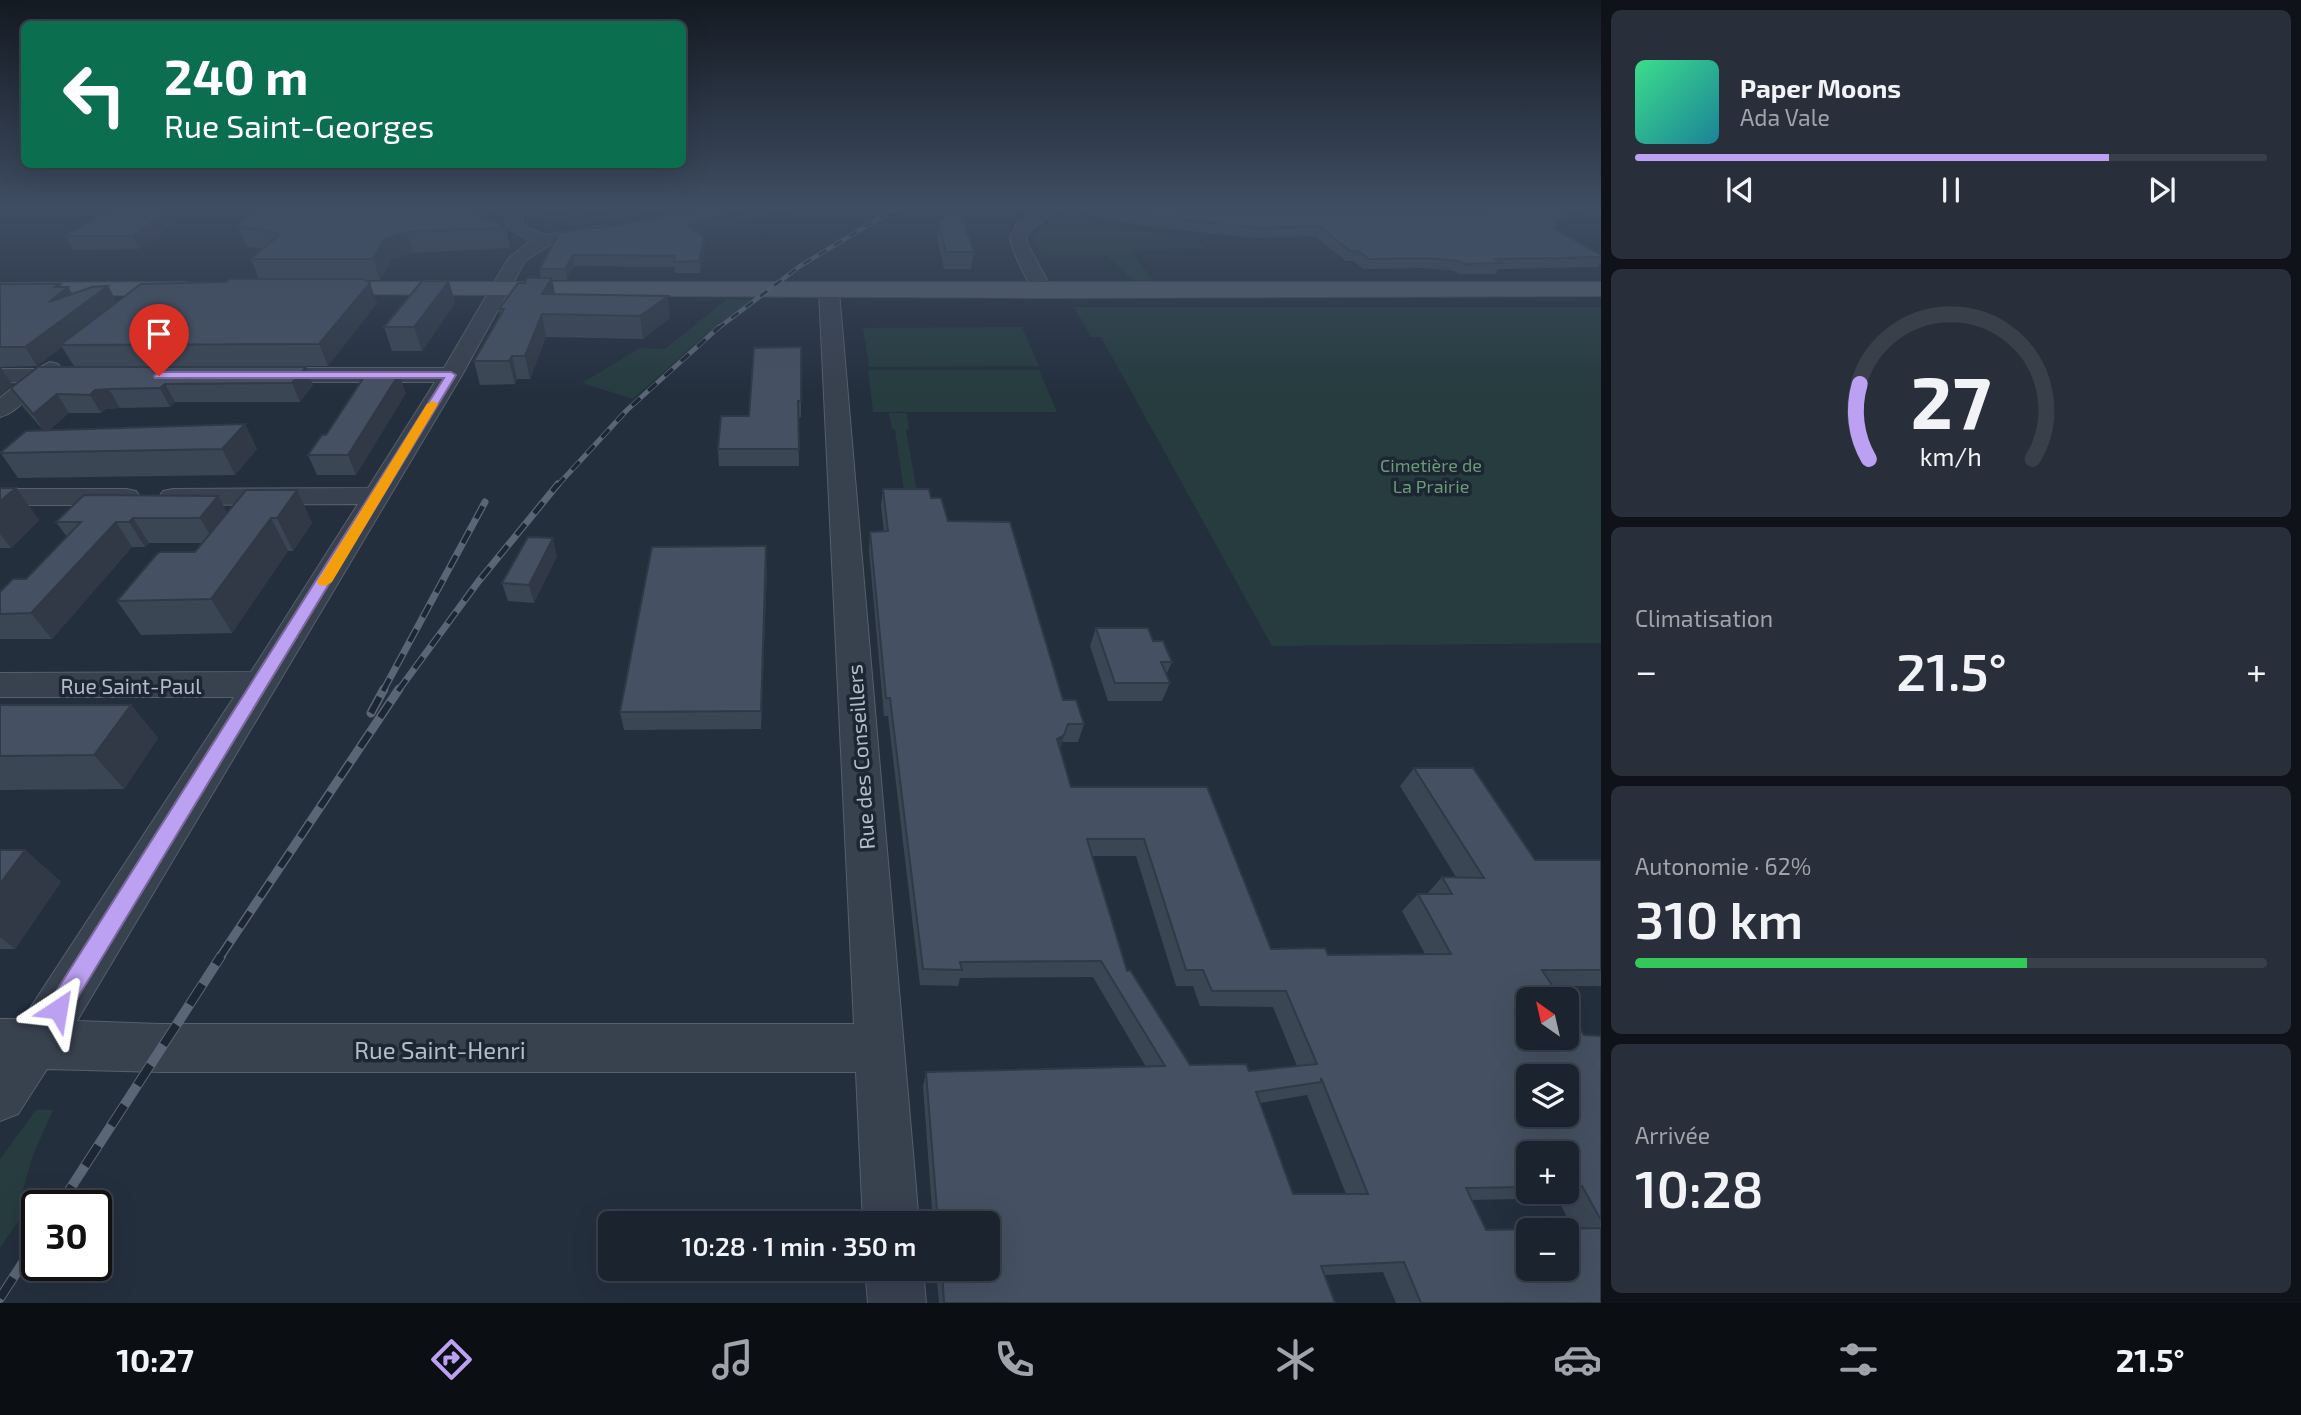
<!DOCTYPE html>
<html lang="fr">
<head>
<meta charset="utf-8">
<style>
  body { margin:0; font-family:"Exo 2",sans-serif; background:#282f3a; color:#f1f3f6; height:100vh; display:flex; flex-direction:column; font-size:26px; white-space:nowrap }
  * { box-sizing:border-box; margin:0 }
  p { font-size:23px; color:#a0a4aa }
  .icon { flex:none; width:38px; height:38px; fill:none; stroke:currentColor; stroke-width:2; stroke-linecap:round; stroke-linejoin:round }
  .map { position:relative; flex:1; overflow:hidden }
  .details { display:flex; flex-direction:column; gap:10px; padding:10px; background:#0f1319; width:700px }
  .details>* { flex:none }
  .guide { position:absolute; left:21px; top:21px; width:665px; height:147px; border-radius:10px; box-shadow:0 7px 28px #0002,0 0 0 2px #39404a; background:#0b6e4f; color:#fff; overflow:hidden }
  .needle { width:46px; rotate:326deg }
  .buttons { position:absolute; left:1516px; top:987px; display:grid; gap:14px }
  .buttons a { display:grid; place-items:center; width:63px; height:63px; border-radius:10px; background:#1b232e; box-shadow:0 7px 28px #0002,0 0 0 2px #39404a; font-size:35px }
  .speed { position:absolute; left:21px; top:1190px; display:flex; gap:14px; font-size:35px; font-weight:700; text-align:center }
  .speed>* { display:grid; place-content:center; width:91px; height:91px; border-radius:50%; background:#1b232e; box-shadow:0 7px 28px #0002,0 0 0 2px #39404a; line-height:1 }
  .speed .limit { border:4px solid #111; border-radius:10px; background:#fff; color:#111 }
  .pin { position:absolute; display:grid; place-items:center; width:60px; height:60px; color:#fff; margin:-72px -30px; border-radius:50% 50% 50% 0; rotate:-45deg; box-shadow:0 0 7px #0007 }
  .pin .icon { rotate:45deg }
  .me { position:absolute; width:77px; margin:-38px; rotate:33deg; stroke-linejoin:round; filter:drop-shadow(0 0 5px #0008) }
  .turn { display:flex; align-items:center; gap:24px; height:147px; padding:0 28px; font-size:32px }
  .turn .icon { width:91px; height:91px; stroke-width:2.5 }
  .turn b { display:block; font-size:49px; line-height:60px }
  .big { font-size:52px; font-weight:600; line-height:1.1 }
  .details .card { flex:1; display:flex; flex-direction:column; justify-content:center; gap:10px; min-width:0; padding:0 24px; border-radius:10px; background:#282f3a }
  .details .dial { align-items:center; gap:0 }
  .dial svg { height:182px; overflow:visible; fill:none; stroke:#39404a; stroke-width:7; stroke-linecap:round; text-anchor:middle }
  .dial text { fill:#f1f3f6; stroke:none }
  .song { display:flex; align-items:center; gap:21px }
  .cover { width:84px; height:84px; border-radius:10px; background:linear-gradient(135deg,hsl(150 70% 55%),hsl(190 70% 35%)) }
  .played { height:7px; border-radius:4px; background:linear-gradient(90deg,#bca0f2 75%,#39404a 75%) }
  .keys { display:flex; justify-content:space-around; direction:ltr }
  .heat { display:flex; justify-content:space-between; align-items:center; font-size:38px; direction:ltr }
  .charge { height:10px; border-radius:5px; background:linear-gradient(90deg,#34c759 62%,#39404a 0) }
  .trip { position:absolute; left:598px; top:1211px; width:402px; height:70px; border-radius:10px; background:#1b232e; box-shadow:0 7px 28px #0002,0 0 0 2px #39404a; font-weight:600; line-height:70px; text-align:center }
  .dock { display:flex; height:112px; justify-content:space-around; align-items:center; background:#0b0e12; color:#a0a4aa }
  .dock .icon { width:49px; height:49px }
  .dock .on { color:#bca0f2 }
  .dock b { font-size:32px; color:#f1f3f6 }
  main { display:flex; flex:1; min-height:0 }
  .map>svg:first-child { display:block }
  .green { fill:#263c3f }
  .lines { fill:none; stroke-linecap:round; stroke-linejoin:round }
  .minor-casing { stroke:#565f6c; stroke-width:2 }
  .primary-casing { stroke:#414a57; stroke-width:2 }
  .minor { fill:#38414e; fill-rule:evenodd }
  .primary { fill:#56606e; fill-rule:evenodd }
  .rail-far4-casing { stroke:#5a6575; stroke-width:4.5 }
  .rail-far3-casing { stroke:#5a6575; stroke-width:5 }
  .rail-far2-casing { stroke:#5a6575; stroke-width:7 }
  .rail-far1-casing { stroke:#5a6575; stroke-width:9 }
  .rail-casing { stroke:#5a6575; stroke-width:10 }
  .rail-far4 { stroke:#1d2633; stroke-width:2.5; stroke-dasharray:9; stroke-linecap:butt }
  .rail-far3 { stroke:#1d2633; stroke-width:3.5; stroke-dasharray:11; stroke-linecap:butt }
  .rail-far2 { stroke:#1d2633; stroke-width:4.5; stroke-dasharray:14; stroke-linecap:butt }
  .rail-far1 { stroke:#1d2633; stroke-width:6; stroke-dasharray:18; stroke-linecap:butt }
  .rail { stroke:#1d2633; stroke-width:8; stroke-dasharray:24; stroke-linecap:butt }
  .wall { fill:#3b4654; fill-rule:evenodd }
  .shaded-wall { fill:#303945 }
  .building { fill:#455162; stroke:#303945; stroke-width:2; fill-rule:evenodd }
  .route { fill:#bca0f2; stroke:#7a689d; stroke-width:2 }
  .slow { fill:#f59e0b }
  .labels { text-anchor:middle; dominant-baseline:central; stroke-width:7; stroke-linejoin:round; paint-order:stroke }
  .far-park-label { font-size:18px; fill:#6b9a76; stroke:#1d2633 }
  .street-label { font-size:21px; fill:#b4bcc9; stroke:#1d2633 }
  .near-street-label { font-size:24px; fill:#b4bcc9; stroke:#1d2633 }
</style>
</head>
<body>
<main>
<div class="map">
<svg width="1601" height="1303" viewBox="0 0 1601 1303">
  <rect width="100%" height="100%" fill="#242f3e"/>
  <path class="green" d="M1063 213 1096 224 1195 239 1205 248 1131 251 1154 282H1135L1108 256 1042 257 1033 235Z
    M727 299 751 300 704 336 633 399 582 383 640 348 665 349Z
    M1074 307H1601V643L1272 646 1101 337H1091Z
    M1022 327 1039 366 869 367 863 328Z
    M868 370H1039L1057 412H873Z
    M889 413H907L909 429 906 430 918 498H905L895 430 892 429Z
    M36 1110H53L33 1155 22 1193 24 1213 0 1248V1159Z"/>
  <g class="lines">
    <defs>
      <path id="minor" d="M507 207H523L522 225 545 235 601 226 609 231 601 236 551 244 525 261 462 375 77 1021 160 1024H854L819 291 829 285 839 291 919 1223H863L856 1072H160L47 1069 18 1114 0 1121V1019H23L234 697H0V673L251 672 358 504 173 505 163 503 159 497 163 491 173 489 368 488 435 382H264L256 380 253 375 256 370 264 368H444L508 259 530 241 506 227Z
        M1044 207H1063L1031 229 1026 237 1029 247 1053 291 1043 297C1030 293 1012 251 1010 237L1018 222Z
        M1309 207H1328L1342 218 1340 221H1328Z
        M1459 207H1478L1486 215C1476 224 1438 226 1428 217L1436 212 1462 211Z
        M50 362 58 364 61 368 82 370 85 375 82 380C71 382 56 379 47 383 29 391 20 412 0 417V398L20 382 0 383V369H37Z
        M0 489H126L136 491 140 497 136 503 126 505H0Z
        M865 1269H923L926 1303H868Z"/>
      <path id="primary" d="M187 282 195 284 198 289 195 294 0 297V283Z
        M321 282H1601V296L1043 298 313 294 310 289 313 284Z"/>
    </defs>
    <use href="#minor" class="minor-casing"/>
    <use href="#primary" class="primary-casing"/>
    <use href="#minor" class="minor"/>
    <use href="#primary" class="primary"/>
    <defs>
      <path id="rail-far4" d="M717 329 800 266 898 207"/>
      <path id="rail-far3" d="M557 486 627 410 719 327"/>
      <path id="rail-far2" d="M383 691 485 502
        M398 691 478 582 558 484"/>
      <path id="rail-far1" d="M371 713 384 689
        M220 957 399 689"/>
      <path id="rail" d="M59 1206 221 956
        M0 1298 37 1241"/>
    </defs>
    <use href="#rail-far4" class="rail-far4-casing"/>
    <use href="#rail-far3" class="rail-far3-casing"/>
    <use href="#rail-far2" class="rail-far2-casing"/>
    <use href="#rail-far1" class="rail-far1-casing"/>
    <use href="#rail" class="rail-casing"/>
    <use href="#rail-far4" class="rail-far4"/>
    <use href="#rail-far3" class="rail-far3"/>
    <use href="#rail-far2" class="rail-far2"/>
    <use href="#rail-far1" class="rail-far1"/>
    <use href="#rail" class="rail"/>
  </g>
  <path class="wall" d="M254 207H489L485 219 506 228 510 248 413 253 391 260 380 280H365L377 303 328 366H74L62 347 37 366 1 367 13 386 0 396V284H60L61 287H68L73 294 108 286 117 303 226 282 259 279 251 259 262 249 246 246 238 226Z
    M701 207H794L698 233 704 237 705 248 700 273H675V267L574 266 567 280H552L555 295 670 318 643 339 546 337 530 379H517L515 384 480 385 474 361 500 315 499 309 525 283 541 278 540 269 636 222Z
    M1082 207H1160L1231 215 1483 213 1485 212 1481 207H1601V220L1573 208 1555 229 1601 255V262L1598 267 1498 269 1496 274H1459L1454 271 1424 268 1364 269 1353 261H1346L1315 236 1254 238 1140 225 1080 212Z
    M1208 207H1457L1228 209Z
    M179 220 139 249 73 250 65 236Z
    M938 222 974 252 971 269H944L937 238Z
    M449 281 455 303 422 351H392L384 327Z
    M801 347V417L798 418 799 466H719L718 449 749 416Z
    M38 367 313 385 300 402H175L170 407 120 408 106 409 101 413H69L49 430 245 424 257 449 235 475 18 478 0 452 43 430 23 407 11 388Z
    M406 393 356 475H317L308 455 326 435Z
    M0 488H16L39 520 11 548H0Z
    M883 489 931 498 948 521 1063 700 1084 724 1078 742H1062L1060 749 1071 787H1207L1271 949 1328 955 1425 954 1402 911 1418 894H1427L1442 877H1456L1400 786 1414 768 1535 860H1601V986H1553L1584 1035 1601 1036V1303H1396L1383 1272 1324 1275 1335 1303H939L936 1269H989V1223H933L923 1086 926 1072 1146 1067 1093 977 960 978 958 986 920 985 888 716H884L869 550 870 532H884L881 506ZM1092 856H1136L1176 986H1193L1200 1006 1273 1007 1297 1066 1249 1071 1190 1065 1127 971ZM1307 1095 1346 1194H1293L1260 1103ZM1528 1153H1566V1192H1528ZM1557 1198 1573 1228 1486 1230 1472 1200Z
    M297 490 312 523 293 551H288L232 633 141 635 117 601 195 552 203 543H149L145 547H132L52 639H0V614L26 579 67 537 56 522 227 513Z
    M557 556 534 603 508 601 502 583Z
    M767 564 761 729 624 730 620 712Z
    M1096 628 1153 641 1172 662 1166 675 1170 683 1162 701H1108L1090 646Z
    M0 705H131L158 738 124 789 0 790Z
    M0 850H25L61 882 15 949H0Z"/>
  <path class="shaded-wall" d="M173 207 179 220 139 249 132 236Z
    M477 207H489L481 229 474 214Z
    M625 207H680L569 228 567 221 543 222 541 212Z
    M756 207H794L689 236 688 225Z
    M1571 207H1574L1547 238 1553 228Z
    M407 232 413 253 391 260 380 280 373 259 384 239Z
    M704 237 705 248 700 273 699 261Z
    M573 255 574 266 567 280 565 269Z
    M552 278 556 299 542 294Z
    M449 281 455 303 422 351 414 327Z
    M370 283 377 303 328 366 319 344Z
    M60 284 64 291 68 287 79 305 49 302 55 287Z
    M108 286 118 305 60 345 62 347 37 366 25 347Z
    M668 296 670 318 643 339 640 316Z
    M542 314 546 337 530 379 525 356Z
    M512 356 517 379 515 384 509 361Z
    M0 366 13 386 0 396Z
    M306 367 313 385 300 402 292 383Z
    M399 374 406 393 356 475 348 455Z
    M165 384 175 402 170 407 160 388Z
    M109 389 120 408 106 409 101 413 90 395 95 390Z
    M57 394 69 413 45 433 33 414Z
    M245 424 257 449 235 475 222 449Z
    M16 488 39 520 11 548 0 534V501Z
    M297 490 312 523 293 551 277 518Z
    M218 496 232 521 215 543 200 518Z
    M133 518 149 543 145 547 129 522Z
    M271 518 288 551 232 633 211 599Z
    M116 522 132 547 52 639 31 613Z
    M553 538 557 556 534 603 529 585Z
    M766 546 767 564 761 729V711Z
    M131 705 158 738 124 789 94 755Z
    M1064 735 1059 753 1057 739Z
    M25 850 61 882 15 949 0 937V884Z"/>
  <path class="building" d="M173 207 132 236H65L113 208Z
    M254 207H477L474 214 506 228 407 232 384 239 373 259H251L280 234 238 226Z
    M541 207H625L567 218 571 210 541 212Z
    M701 207H756L688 225 704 237 699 261 674 262 675 256 573 255 565 269H540L559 233 636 222Z
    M1103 207H1160L1231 215 1483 213 1491 207H1571L1553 228 1601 255V257L1495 259 1501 263 1464 264 1459 261 1429 258 1369 259 1358 251H1350L1319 226 1258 228 1143 215Z
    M959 208 974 252H946L938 222Z
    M527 278H552L542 294 668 296 640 316 542 314 525 356H512L509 361H474L504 309H499L518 283H525Z
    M229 279H363L370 283 319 344 60 345 141 284 226 282Z
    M422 281H449L414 327H384Z
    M0 284H60L55 287H68L49 302 92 287 108 286 25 347H0Z
    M801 347V401H798L799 449H718L721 416H749L754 348Z
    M38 367H306L292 383 165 384 160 388 109 389 95 390 90 395 57 394 33 414 11 388Z
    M366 374H399L348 455H308L322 435H326Z
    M245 424 222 449 0 453 26 431Z
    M0 488H16L0 501Z
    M883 489H929L931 498H941L948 521 1010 522 1063 700H1076L1084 724H1068L1064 735 1057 739 1071 787H1207L1271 949 1325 948 1328 955 1451 954 1418 894H1452L1442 877 1484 878 1414 768H1473L1535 860H1601V970H1542L1561 999H1528V1038H1566V1007L1584 1035 1601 1036V1220L1582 1186 1566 1187V1153H1528V1187L1466 1188 1486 1230 1601 1228V1303H1421L1404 1262 1321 1266 1335 1303H944L942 1269H989V1223H938L926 1072 1165 1066 1101 961 960 962 962 970 923 969 890 698H886L870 532 888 531ZM1087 839H1144L1186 970H1203L1212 991H1286L1317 1064 1249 1071 1246 1064 1190 1065 1130 970 1127 971ZM1528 1076H1566V1115H1528ZM1321 1078 1368 1194H1293L1256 1092 1321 1082ZM1528 1230H1566V1269H1528Z
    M246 490H297L277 518H271L211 599 117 601 156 555 160 552H195Z
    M84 495 218 496 200 518H133L129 522H116L31 613 0 614V592L13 579H26L81 522H56Z
    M528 537 553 538 529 585 502 583Z
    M766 546 761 711 620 712 652 547Z
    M1096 628H1148L1153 641H1163L1172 662H1161L1170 683H1115Z
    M0 705H131L94 755 0 756Z
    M0 850H25L0 884Z"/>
  <linearGradient id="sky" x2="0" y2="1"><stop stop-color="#141a22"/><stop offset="0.53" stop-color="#3f4d63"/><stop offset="1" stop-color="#3f4d63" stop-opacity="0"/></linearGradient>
  <rect width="1601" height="390" fill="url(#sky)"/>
  <path class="route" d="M159 372H451L456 375 66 1017 58 1020 50 1017 47 1009 50 1001 444 378H155L154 376Z"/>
  <path class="slow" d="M433 401 438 404 332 582 325 586 319 585 317 582 427 404Z"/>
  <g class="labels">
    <g class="far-park-label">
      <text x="1431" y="465">Cimetière de<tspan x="1431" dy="21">La Prairie</tspan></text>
    </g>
    <g class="street-label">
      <text x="131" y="685">Rue Saint-Paul</text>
      <text transform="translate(860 757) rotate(-94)">Rue des Conseillers</text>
    </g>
    <g class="near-street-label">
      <text x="440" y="1049">Rue Saint-Henri</text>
    </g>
  </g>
</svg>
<div class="buttons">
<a><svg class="needle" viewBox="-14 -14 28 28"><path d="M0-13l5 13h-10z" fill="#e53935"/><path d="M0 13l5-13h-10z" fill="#a0a4aa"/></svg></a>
<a><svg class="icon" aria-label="layers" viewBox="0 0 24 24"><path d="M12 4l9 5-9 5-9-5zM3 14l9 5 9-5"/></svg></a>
<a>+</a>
<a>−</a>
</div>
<div class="speed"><div class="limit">30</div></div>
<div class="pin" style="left:159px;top:376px;background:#d93025"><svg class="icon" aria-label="arrive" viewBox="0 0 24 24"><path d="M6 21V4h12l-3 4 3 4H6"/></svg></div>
<svg class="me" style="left:58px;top:1009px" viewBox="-20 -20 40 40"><path d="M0-17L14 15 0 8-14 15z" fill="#bca0f2" stroke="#fff" stroke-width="4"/></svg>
<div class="trip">10:28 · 1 min · 350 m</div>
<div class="guide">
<div class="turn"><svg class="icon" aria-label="left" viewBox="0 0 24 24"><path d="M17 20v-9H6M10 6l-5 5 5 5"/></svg><div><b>240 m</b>Rue Saint-Georges</div></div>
</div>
</div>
<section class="details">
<div class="card">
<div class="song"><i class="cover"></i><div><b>Paper Moons</b><p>Ada Vale</p></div></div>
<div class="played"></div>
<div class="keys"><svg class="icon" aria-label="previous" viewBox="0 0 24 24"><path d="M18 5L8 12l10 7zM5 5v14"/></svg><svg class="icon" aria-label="pause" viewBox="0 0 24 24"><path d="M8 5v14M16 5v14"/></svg><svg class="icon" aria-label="next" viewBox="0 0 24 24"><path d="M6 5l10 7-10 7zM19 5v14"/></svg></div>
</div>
<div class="card dial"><svg viewBox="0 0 100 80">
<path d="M14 69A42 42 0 1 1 86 69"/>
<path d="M14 69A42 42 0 0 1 10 36" stroke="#bca0f2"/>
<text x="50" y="56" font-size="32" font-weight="700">27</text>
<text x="50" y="72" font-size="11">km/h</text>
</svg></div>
<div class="card"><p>Climatisation</p>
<div class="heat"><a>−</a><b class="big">21.5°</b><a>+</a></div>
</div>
<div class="card"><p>Autonomie · 62%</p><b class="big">310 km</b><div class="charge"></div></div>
<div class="card"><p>Arrivée</p><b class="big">10:28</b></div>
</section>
</main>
<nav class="dock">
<b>10:27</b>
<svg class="icon on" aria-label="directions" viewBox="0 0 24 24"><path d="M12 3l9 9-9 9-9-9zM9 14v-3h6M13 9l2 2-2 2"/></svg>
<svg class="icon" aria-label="music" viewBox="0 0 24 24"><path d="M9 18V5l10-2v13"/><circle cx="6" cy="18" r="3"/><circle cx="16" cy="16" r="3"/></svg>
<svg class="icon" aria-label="phone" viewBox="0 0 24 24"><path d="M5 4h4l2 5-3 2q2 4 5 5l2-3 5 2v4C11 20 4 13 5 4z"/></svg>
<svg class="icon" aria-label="climate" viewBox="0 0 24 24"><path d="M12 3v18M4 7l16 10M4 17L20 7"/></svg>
<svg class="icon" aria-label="car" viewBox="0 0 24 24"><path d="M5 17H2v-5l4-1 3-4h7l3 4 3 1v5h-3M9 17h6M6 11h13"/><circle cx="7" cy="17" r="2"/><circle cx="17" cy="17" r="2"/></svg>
<svg class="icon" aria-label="filters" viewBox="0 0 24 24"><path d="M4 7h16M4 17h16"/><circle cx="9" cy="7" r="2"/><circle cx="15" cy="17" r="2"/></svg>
<b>21.5°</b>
</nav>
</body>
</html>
